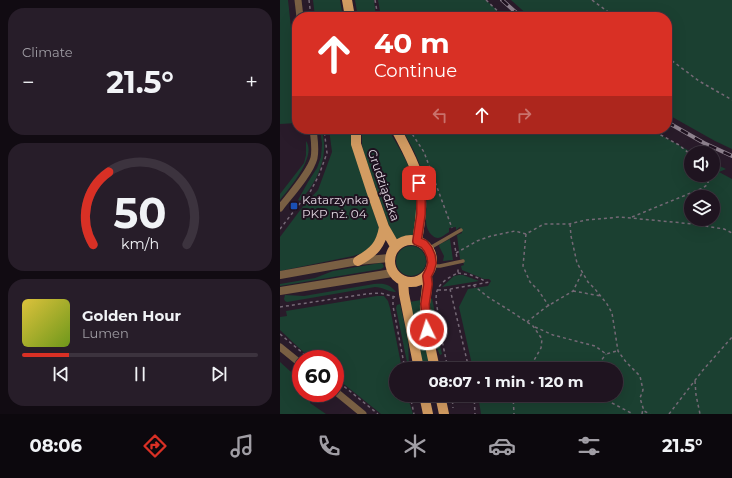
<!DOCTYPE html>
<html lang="en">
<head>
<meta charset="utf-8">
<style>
  body { margin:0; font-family:Montserrat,sans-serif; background:#271d29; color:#f1f3f6; height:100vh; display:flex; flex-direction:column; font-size:15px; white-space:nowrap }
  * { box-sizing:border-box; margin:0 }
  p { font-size:13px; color:#a19ea5 }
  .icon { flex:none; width:22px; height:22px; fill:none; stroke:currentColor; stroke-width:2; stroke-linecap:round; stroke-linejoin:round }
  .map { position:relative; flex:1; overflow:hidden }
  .panel { display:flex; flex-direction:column; gap:8px; padding:8px; background:#110b12; width:280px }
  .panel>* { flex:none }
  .top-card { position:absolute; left:12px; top:12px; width:380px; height:122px; border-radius:16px; box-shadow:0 4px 16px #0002,0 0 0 1px #3c333e; background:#d93025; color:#fff; overflow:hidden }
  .tools { position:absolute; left:404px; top:146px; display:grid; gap:8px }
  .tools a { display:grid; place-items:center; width:36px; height:36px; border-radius:50%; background:#1f1420; box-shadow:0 4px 16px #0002,0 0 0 1px #3c333e; font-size:20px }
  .speed { position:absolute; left:12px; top:350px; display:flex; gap:8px; font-size:20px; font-weight:700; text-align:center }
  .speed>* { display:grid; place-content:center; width:52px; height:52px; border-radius:50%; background:#1f1420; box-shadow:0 4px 16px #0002,0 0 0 1px #3c333e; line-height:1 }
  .speed .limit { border:6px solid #d22; background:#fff; color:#111 }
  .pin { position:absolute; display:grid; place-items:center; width:34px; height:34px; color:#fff; margin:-17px; border-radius:8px; box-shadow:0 2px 6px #0006 }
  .me { position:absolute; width:44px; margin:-22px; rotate:356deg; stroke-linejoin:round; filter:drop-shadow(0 0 3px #0008) }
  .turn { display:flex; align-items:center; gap:14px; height:84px; padding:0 16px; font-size:18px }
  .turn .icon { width:52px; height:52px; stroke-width:2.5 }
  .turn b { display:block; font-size:28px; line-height:34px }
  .lanes { display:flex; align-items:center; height:38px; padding:0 16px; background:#0003; justify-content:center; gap:20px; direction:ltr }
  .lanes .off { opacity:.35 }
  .big { font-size:30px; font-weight:700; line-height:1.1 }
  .panel .card { flex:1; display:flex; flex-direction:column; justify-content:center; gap:6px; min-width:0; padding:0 14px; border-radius:16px; background:#271d29 }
  .panel .dial { align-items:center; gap:0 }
  .dial svg { height:104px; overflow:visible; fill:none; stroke:#3c333e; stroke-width:7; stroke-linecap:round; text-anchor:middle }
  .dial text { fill:#f1f3f6; stroke:none }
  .song { display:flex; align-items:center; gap:12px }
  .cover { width:48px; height:48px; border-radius:6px; background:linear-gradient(135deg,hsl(50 70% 55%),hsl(80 70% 35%)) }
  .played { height:4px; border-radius:2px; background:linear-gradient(90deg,#d93025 20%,#3c333e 20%) }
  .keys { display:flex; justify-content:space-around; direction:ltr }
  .heat { display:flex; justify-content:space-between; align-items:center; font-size:22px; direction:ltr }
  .trip { position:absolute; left:109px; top:362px; width:234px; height:40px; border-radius:20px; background:#1f1420; box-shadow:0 4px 16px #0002,0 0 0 1px #3c333e; font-weight:700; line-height:40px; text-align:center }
  .menu { display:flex; height:64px; justify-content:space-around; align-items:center; background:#0c080d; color:#a19ea5 }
  .menu .icon { width:28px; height:28px }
  .menu .current { color:#d93025 }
  .menu b { font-size:18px; color:#f1f3f6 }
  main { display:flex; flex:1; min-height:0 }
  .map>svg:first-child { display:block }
  .green { fill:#1b4031; fill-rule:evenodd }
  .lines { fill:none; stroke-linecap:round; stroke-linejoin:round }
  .path { stroke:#756976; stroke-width:1.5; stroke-dasharray:3 3; stroke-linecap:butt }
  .service { stroke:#795f43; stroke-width:3.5 }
  .minor { stroke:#795f43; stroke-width:7 }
  .tertiary { stroke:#795f43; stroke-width:8 }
  .primary { stroke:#d39c62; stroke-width:10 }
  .rail-casing { stroke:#8e828e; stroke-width:4 }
  .rail { stroke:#1f1220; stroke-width:2.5; stroke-dasharray:8; stroke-linecap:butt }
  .route-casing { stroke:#8d1f18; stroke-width:10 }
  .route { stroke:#d93025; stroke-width:7 }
  .transit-dot { fill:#1a4fb4; stroke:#1f1220; stroke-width:1.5 }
  .labels { text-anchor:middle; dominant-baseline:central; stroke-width:4; stroke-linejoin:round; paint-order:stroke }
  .street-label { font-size:12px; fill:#e0d6e0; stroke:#1f1220 }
  .poi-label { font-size:12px; fill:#e0d6e0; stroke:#1f1220; text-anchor:start }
</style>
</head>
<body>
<main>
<section class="panel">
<div class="card"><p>Climate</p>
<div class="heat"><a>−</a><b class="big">21.5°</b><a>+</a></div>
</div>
<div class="card dial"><svg viewBox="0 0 100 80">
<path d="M14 69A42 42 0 1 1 86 69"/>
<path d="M14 69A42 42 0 0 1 26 13" stroke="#d93025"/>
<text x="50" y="56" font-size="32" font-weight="700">50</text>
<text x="50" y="72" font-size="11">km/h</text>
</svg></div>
<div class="card">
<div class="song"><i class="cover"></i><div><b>Golden Hour</b><p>Lumen</p></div></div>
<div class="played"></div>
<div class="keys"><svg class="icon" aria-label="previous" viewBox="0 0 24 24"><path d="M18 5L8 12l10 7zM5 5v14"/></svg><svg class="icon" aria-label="pause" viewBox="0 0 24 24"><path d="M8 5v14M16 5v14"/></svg><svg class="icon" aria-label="next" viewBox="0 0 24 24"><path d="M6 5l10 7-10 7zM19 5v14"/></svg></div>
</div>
</section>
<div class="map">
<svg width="452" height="414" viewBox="0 0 452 414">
  <rect width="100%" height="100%" fill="#291b2a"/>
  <path class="green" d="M0 0H8L17 83V123L0 124Z
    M33 0H60L63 17H35Z
    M75 0H94L96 17H78Z
    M98 0H206L224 17H101Z
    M231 0H452V149L435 141 387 114V17H250Z
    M40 129H42C43 136 45 144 44 151 43 169 32 188 20 201L18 200 28 182 37 168 41 157 42 144Z
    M49 129H72L86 190 99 228 98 237 89 251 73 256 0 271V237L24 205 38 190 52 152Z
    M82 129H108C118 146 129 163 134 182 138 198 136 219 135 235 127 235 122 237 114 240L85 157 82 145Z
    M122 129H370L413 153H411V175H433V163L446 169 439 172 452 179V414H201L198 395H336V369H193L179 307 188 289 208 286 211 281 209 279H204L182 270 181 266 184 265 182 259H180L177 235 182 233 180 227 176 230V227L169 228V232C164 235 159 241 153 236 141 227 148 208 147 195 145 171 134 150 122 129ZM411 197H433V219H411Z
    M26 141C37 156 10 188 0 200V194L24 163 26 155Z
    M170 239 173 260 163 261 164 256 159 246 160 244Z
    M116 261a15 15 0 1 1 30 0a15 15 0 1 1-30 0Z
    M100 263 103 264 104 267 101 269 0 286V284L35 278 53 271Z
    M179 275H183L199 281 162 287 174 276Z
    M94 284C105 283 109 284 116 292 109 292 102 287 95 287L7 302 5 301 4 299 5 295 24 296Z
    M97 296H104L108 301 110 308 122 369H116V395H127L133 414H101L55 377V359H32L19 348 0 330V317L7 316 6 311Z
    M150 298 152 299 154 308 155 326 162 354 160 355C152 338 147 317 150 298Z
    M141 300V321L151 369H143L129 302Z
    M120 304 128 339 129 366 128 367 116 308 117 305Z
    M0 362 10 371 21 379V393H34L30 403 46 414H0Z"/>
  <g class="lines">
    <path class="path" d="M29 0 31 17
      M95 0 98 17
      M206 0 224 17
      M312 0 335 17
      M387 57 419 81 452 100
      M129 129 144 152 172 228
      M370 129 399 145 411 155
      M352 217 423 188 428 184V175
      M290 224 291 236 297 263 308 282 315 289 327 304 332 313 338 351 346 362 360 376 363 390 360 398 364 411 370 414
      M0 229 21 202 28 196 39 175 47 153 44 129
      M246 234 243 266 250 282 258 290 269 306
      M174 242 177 258
      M176 253 197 241 211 236 235 231 246 234 264 224H289L306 220 340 217 413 224 444 229 452 233
      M178 273 191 275 203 280 204 283
      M193 285 208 297 232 312 253 326 262 339 261 348 249 369
      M170 289 189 369
      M158 290H165L210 282
      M293 291 321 296
      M113 296V306L125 369
      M0 307 86 294 100 293 115 297
      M247 322 266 307 293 291 302 273
      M255 327 273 335 315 346 326 354 337 351
      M0 334 30 359
      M168 369C164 350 160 332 158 313 157 306 155 298 157 291 160 282 171 276 178 273V267
      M296 369 320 362
      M315 369 326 354
      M55 379 98 414
      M415 381 416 395 420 414
      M130 395 134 414
      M172 395 173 408
      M194 395 195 414
      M233 395 234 414
      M323 395 332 403 353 414
      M362 414 363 408
      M389 414 423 370 452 337"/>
    <path class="service" d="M148 249 181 230
      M151 266H160L183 261"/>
    <path class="minor" d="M18 0 20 17
      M0 208C10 195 30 173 34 158 36 148 34 138 33 129
      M0 347 21 364
      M55 391 83 414"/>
    <path class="tertiary" d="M0 275 78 261 109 258
      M0 291 112 273"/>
    <path class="primary" d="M67 0 70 17
      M76 129V144L91 190 104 227 115 246
      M116 129C123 143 132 158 137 174 144 196 141 218 137 241
      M110 261a21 21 0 1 1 42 0a21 21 0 1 1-42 0Z
      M78 261C94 252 101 245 104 227
      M147 276C148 287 146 293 145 304 144 324 151 349 155 369
      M123 281 124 294 139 369
      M144 395 148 414
      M160 395 164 414"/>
    <defs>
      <path id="rail" d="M222 0 241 17
        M387 122 424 143 452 156"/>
    </defs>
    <use href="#rail" class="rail-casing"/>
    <use href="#rail" class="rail"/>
  </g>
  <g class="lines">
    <defs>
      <path id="route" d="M139 183 141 201V214L137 241 144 244 148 249 151 256 152 263 150 270 147 276 148 284 145 304 147 330"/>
    </defs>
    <use href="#route" class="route-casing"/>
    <use href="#route" class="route"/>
  </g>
  <rect class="transit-dot" x="10" y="202" width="8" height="8" rx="2"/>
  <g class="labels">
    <g class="street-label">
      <text transform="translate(104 185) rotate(71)">Grudziądzka</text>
    </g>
    <g class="poi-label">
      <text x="22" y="199">Katarzynka<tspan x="22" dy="14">PKP nż. 04</tspan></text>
    </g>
  </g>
</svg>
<div class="tools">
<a><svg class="icon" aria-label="sound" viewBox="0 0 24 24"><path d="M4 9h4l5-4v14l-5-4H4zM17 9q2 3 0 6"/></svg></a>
<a><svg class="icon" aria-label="layers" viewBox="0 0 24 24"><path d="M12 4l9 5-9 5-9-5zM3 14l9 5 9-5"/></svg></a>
</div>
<div class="speed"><div class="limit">60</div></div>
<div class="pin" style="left:139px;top:183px;background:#d93025"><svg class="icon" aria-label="arrive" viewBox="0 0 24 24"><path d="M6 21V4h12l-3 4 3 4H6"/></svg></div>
<svg class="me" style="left:147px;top:330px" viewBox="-20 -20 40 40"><circle r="17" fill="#d93025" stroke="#fff" stroke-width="3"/><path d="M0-11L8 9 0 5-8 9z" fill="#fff"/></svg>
<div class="trip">08:07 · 1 min · 120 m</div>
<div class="top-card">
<div class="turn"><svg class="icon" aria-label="ahead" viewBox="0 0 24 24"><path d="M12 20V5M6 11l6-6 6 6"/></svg><div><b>40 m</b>Continue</div></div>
<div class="lanes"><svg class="icon off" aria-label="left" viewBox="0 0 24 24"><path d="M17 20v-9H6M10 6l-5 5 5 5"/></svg><svg class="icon" aria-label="ahead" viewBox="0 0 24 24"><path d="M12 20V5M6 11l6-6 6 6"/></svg><svg class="icon off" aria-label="right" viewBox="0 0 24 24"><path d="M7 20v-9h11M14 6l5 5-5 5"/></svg></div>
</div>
</div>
</main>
<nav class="menu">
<b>08:06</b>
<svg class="icon current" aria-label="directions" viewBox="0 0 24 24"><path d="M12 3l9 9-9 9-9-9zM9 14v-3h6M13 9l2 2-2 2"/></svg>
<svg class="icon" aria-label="music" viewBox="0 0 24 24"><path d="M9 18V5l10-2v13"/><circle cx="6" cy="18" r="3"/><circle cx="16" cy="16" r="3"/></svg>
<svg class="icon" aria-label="phone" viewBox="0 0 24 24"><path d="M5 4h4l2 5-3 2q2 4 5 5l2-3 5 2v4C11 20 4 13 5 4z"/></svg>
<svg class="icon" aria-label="climate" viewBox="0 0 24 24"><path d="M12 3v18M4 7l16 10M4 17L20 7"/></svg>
<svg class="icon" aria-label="car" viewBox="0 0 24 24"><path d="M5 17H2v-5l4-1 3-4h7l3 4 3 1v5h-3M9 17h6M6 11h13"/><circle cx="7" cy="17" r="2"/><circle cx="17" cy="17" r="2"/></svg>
<svg class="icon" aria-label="filters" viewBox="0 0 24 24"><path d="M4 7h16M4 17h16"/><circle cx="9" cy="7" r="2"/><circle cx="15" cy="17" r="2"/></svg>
<b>21.5°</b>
</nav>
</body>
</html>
